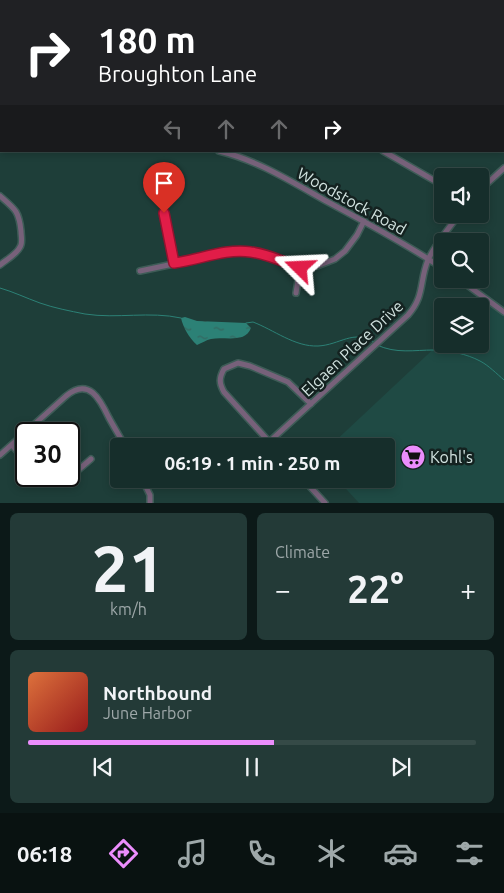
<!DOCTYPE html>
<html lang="en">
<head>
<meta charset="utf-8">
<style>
  body { margin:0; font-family:Ubuntu,sans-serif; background:#233a37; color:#f1f3f6; height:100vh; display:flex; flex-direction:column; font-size:19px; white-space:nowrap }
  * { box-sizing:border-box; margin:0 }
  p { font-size:16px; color:#9ea8a9 }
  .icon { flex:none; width:28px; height:28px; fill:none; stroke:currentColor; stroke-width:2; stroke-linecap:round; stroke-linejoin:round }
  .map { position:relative; height:503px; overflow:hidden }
  .sheet { display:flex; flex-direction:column; gap:10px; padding:10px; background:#0c1918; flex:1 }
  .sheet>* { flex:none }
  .hud { position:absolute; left:0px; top:0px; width:505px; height:152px; box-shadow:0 2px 8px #0003,0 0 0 1px #354a47; background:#202124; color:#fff; overflow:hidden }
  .tools { position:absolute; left:434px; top:168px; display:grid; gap:10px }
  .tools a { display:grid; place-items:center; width:55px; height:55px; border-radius:5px; background:#162e2b; box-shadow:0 2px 8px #0003,0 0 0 1px #354a47; font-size:25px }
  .speed { position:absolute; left:15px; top:422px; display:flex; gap:10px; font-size:25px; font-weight:700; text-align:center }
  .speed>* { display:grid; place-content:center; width:65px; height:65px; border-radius:50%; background:#162e2b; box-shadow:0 2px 8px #0003,0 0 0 1px #354a47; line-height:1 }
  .speed .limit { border:2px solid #111; border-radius:8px; background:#fff; color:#111 }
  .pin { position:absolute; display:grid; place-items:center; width:42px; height:42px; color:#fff; margin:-51px -21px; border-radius:50% 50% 50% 0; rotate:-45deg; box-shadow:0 0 5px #0007 }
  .pin .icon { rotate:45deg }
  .me { position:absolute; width:55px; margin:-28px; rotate:291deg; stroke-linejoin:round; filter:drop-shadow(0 0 4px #0008) }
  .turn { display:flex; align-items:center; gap:18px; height:105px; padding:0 15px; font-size:22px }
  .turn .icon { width:65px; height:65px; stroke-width:2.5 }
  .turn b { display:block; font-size:35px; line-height:42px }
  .lanes { display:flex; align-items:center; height:48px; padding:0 15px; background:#0003; justify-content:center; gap:25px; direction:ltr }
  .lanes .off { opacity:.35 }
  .big { font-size:38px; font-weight:600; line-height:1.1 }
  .sheet .card { flex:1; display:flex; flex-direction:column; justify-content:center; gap:8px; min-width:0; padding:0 18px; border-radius:8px; background:#233a37 }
  .sheet .dial { align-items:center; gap:0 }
  .dial b { font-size:65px; line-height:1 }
  .song { display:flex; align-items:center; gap:15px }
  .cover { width:60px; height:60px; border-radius:8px; background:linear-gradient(135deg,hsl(20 70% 55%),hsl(0 70% 35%)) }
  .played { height:5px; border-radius:2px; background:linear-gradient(90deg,#eb8dfc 55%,#354a47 55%) }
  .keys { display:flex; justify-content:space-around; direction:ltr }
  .heat { display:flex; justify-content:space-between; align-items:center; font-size:28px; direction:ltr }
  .sheet .tiles { flex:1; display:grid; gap:10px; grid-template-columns:1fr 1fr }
  .card:last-child { grid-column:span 2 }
  .trip { position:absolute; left:110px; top:438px; width:285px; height:50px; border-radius:5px; background:#162e2b; box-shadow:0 2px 8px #0003,0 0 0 1px #354a47; font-weight:600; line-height:50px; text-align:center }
  .menu { display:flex; height:80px; justify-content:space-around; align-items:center; background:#091211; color:#9ea8a9 }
  .menu .icon { width:35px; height:35px }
  .menu .active { color:#eb8dfc }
  .menu b { font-size:22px; color:#f1f3f6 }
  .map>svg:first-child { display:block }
  .built { fill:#1f4a44 }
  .water { fill:url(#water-ripples) }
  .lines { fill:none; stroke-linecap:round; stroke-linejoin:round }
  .stream { stroke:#2c8176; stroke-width:1 }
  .minor-casing { stroke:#3e5c57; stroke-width:8 }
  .minor { stroke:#77617a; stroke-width:5 }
  .route-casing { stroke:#92132f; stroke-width:12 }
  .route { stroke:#e11d48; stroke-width:9 }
  .labels { text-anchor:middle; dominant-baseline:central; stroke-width:5; stroke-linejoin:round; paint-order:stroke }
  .street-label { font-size:16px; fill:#d2e3e0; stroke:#142220 }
  .poi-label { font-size:16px; fill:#d2e3e0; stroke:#142220; text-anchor:start }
</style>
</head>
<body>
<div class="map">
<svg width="504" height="503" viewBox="0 0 504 503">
  <defs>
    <pattern id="water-ripples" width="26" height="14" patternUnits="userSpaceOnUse" patternTransform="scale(1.25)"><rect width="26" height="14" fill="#2c8176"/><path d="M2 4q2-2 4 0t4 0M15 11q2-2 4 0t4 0" fill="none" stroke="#35665f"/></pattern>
  </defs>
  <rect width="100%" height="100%" fill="#1e3e39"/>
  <path class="built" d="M486 300 504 313V503H359L337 479H386V446H330L442 341V344H480L479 306Z"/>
  <path class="water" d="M185 317 197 321 246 323 251 328C245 344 224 336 211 339 206 340 202 343 197 345 189 338 183 327 181 318Z"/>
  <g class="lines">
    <path class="stream" d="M451 1V0
      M0 288C14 292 26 298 40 303 54 308 70 311 85 314 117 319 150 311 181 318
      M246 323 253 322C274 330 295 347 318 346 340 345 353 329 374 342
      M377 345C396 354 414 350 434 350 448 350 467 354 480 361 488 365 497 374 504 380"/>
    <defs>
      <path id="minor" d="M361 0 363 1
        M160 1 161 0
        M0 42H1
        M0 137H1
        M219 151C257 160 292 182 326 201 365 222 405 243 442 268
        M383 151 442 185
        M480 190 504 168
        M0 196C15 209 19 211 21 231 21 236 23 243 20 247 17 254 6 260 0 265
        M164 213 174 263
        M140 271 230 252 249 251 260 253 300 268 317 266 335 259 345 251 357 235 364 221
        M459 279 504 312
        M296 293 300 268
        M269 442 408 315C425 296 419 282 428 260 435 244 449 229 459 214
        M12 445 26 462
        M273 446 224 392C219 383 219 378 224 369L238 363 250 366 288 382 311 404
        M0 455 66 396C89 377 100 399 109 418 114 427 120 437 125 446
        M69 474 77 471 91 459
        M41 476 47 478 60 476
        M142 479 150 495V503
        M303 479 325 503"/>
    </defs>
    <use href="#minor" class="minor-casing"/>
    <use href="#minor" class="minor"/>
  </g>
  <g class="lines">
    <defs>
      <path id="route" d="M164 213 174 263C199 260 225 248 251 252 268 254 284 262 300 268"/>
    </defs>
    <use href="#route" class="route-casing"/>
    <use href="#route" class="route"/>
  </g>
  <defs>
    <symbol id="supermarket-disc" viewBox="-11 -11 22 22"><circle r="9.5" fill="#eb8dfc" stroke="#142220"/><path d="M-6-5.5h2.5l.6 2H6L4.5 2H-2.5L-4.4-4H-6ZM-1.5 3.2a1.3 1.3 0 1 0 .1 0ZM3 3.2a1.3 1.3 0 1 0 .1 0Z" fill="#111"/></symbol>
  </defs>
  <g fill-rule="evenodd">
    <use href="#supermarket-disc" x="399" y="443" width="28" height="28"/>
  </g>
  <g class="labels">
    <g class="street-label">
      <text transform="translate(352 201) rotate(29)">Woodstock Road</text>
      <text transform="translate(352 348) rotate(-43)">Elgaen Place Drive</text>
    </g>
    <g class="poi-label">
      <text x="430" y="457">Kohl's</text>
    </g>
  </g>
</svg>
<div class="tools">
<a><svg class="icon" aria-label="sound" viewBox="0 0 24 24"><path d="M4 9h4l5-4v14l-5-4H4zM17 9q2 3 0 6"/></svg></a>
<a><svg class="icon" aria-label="search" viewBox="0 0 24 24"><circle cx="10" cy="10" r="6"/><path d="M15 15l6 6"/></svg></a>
<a><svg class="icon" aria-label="layers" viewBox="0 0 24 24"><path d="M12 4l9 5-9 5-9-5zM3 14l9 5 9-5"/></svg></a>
</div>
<div class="speed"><div class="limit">30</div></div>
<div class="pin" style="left:164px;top:213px;background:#d93025"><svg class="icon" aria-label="arrive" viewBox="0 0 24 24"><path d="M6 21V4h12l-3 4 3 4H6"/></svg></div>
<svg class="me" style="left:300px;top:268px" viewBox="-20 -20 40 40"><path d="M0-17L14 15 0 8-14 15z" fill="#e11d48" stroke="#fff" stroke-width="4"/></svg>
<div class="trip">06:19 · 1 min · 250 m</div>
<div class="hud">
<div class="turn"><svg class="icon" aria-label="right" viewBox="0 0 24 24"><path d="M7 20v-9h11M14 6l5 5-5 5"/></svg><div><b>180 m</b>Broughton Lane</div></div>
<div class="lanes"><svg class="icon off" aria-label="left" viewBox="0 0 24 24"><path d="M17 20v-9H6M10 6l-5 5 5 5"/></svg><svg class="icon off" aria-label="ahead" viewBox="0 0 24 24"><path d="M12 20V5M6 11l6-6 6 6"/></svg><svg class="icon off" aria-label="ahead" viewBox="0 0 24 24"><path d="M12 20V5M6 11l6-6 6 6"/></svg><svg class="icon" aria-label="right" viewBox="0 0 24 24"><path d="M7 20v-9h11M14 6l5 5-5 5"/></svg></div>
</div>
</div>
<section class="sheet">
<div class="tiles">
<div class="card dial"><b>21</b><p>km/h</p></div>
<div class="card"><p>Climate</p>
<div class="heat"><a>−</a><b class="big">22°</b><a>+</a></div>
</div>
<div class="card">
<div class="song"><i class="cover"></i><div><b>Northbound</b><p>June Harbor</p></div></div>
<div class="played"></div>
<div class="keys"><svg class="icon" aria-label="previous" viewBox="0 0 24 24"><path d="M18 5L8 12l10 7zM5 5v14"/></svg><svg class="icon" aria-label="pause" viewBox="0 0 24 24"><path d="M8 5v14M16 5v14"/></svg><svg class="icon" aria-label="next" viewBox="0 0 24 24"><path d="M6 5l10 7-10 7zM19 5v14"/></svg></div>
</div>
</div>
</section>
<nav class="menu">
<b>06:18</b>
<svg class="icon active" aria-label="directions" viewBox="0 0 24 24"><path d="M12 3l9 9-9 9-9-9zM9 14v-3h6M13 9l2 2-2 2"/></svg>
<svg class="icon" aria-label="music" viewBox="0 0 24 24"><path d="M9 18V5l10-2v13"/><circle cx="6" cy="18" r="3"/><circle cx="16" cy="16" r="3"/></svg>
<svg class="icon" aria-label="phone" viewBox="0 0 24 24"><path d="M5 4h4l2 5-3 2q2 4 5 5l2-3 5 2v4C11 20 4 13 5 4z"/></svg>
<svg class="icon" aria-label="climate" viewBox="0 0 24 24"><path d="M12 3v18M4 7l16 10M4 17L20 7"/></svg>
<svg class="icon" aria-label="car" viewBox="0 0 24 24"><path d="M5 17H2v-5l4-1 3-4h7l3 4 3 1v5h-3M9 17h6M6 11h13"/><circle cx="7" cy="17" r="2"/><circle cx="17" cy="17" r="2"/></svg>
<svg class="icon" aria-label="filters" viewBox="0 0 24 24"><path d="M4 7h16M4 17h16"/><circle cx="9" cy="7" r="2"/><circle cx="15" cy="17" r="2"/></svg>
</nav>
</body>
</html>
